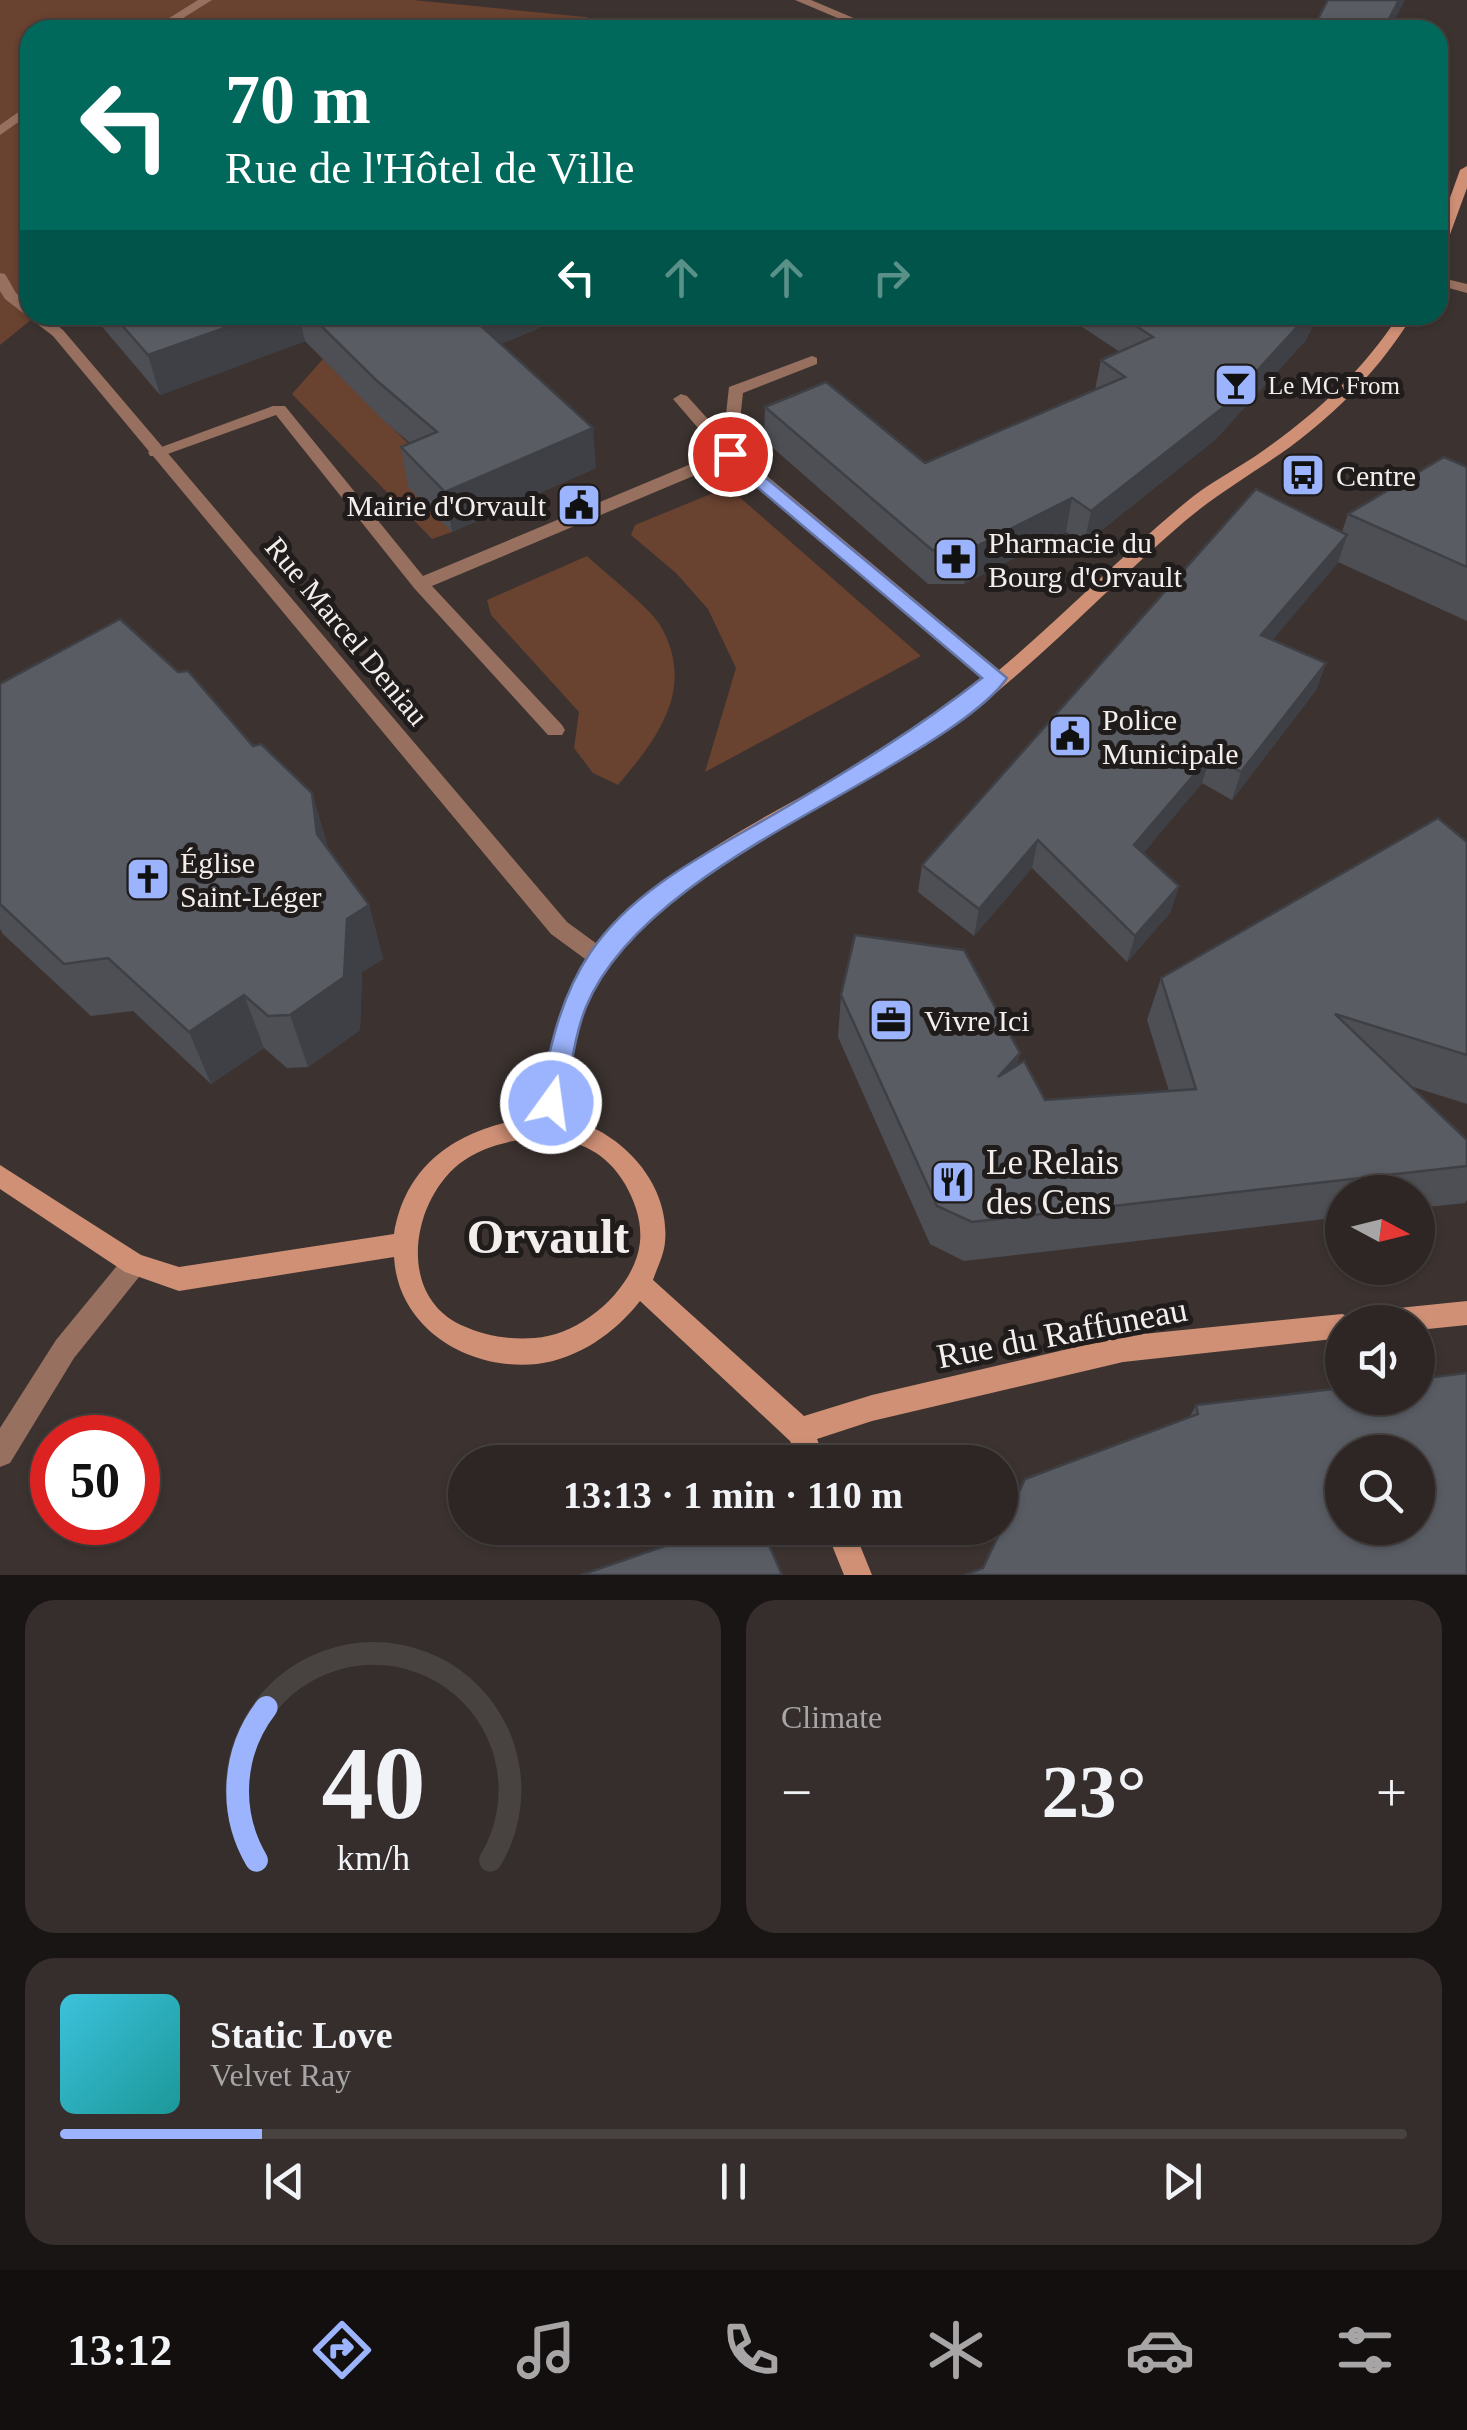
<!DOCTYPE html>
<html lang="en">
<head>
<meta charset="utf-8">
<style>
  body { margin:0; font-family:Georgia,serif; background:#352e2c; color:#f1f3f6; height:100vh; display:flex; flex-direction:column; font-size:38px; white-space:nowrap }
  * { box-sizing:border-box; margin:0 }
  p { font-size:32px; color:#a7a5a6 }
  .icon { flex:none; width:55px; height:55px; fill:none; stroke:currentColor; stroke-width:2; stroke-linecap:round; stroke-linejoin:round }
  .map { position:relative; height:1575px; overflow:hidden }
  .panel { display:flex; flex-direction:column; gap:25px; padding:25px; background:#191514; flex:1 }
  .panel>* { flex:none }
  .hud { position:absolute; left:20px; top:20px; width:1428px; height:305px; border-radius:30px; box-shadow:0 2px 8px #0004,0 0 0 2px #484341; background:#00695c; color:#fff; overflow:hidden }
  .needle { width:65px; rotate:97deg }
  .buttons { position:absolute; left:1325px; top:1175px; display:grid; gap:20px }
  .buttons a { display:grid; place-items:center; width:110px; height:110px; border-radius:50%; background:#2d2624; box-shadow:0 2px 8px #0004,0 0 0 2px #484341; font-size:50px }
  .speed { position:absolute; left:30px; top:1415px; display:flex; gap:20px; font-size:50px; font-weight:700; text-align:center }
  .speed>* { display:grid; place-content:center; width:130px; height:130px; border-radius:50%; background:#2d2624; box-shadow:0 2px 8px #0004,0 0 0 2px #484341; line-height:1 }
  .speed .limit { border:15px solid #d22; background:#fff; color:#111 }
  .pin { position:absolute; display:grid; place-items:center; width:85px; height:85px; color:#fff; margin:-42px; border:5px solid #fff; border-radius:50%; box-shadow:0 2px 10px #0007 }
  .me { position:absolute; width:110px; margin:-55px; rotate:14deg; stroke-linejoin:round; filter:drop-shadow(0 0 8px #0008) }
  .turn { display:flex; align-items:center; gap:35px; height:210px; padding:0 40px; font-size:45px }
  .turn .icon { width:130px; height:130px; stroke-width:2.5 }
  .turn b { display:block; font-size:70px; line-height:85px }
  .lanes { display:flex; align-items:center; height:95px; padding:0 40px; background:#0003; justify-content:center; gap:50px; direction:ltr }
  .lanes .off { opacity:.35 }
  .big { font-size:75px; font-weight:800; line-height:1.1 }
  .panel .widget { flex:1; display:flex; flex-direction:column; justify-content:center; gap:15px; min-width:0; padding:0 35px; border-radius:30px; background:#352e2c }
  .panel .dial { align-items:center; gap:0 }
  .dial svg { height:260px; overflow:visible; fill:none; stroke:#484341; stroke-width:7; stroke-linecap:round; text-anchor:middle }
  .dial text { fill:#f1f3f6; stroke:none }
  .song { display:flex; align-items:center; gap:30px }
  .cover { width:120px; height:120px; border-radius:15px; background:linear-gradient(135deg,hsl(190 70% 55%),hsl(180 70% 35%)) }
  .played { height:10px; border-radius:5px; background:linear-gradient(90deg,#9cb4fd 15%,#484341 15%) }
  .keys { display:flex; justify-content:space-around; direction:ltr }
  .heat { display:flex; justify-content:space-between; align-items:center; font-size:55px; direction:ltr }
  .panel .tiles { flex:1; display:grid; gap:25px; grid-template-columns:1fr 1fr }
  .widget:last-child { grid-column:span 2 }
  .trip { position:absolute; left:448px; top:1445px; width:570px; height:100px; border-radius:50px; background:#2d2624; box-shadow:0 2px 8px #0004,0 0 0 2px #484341; font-weight:800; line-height:100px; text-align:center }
  .dock { display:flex; height:160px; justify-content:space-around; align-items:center; background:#120f0e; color:#a7a5a6 }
  .dock .icon { width:70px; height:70px }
  .dock .on { color:#9cb4fd }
  .dock b { font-size:45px; color:#f1f3f6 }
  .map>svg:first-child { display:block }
  .green { fill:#694230 }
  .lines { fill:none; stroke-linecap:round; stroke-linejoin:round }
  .lane { fill:#987060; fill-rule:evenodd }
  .street { fill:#987060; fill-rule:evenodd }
  .secondary { fill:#cf9076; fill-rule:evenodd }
  .wall { fill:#4d4f55 }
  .shaded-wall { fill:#3e4045 }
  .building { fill:#595c63; stroke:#3e4045; stroke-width:2.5; fill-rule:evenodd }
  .route { fill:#9cb4fd; stroke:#6575a4; stroke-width:2.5 }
  .labels { text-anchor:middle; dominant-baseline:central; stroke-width:10; stroke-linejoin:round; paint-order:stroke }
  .far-poi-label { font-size:25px; fill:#f3eeec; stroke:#201c1b; text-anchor:start }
  .poi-label { font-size:30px; fill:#f3eeec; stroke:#201c1b; text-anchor:start }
  .street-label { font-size:30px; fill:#f3eeec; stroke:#201c1b }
  .near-poi-label { font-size:35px; fill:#f3eeec; stroke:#201c1b; text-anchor:start }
  .near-street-label { font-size:35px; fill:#f3eeec; stroke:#201c1b }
  .near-district-label { font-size:48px; font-weight:bold; fill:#f3eeec; stroke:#201c1b }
</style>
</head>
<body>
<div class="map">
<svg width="1467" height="1575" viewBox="0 0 1467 1575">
  <rect width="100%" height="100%" fill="#3c3330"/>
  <path class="green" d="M0 0H413L585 17 638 30H30V315H37L0 345Z
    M323 359 439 474 452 532 432 539 292 394Z
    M728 487 921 656 705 772 736 668 708 609 676 573 631 535 635 525Z
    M587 556C605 573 649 607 660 625 697 688 657 739 618 785L593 773 574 748 579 712 491 615 487 600Z"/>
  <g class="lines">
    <path class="lane" d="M1438 277 1467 284V293L1438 285Z
      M812 356 817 358V364L743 393 736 458 432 586 562 725 565 730 562 735H548L414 588 276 415 162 456H150L148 452 273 406H285L423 576 722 451 729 387Z"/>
    <path class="street" d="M198 0H212L164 30H150Z
      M795 0H811L882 30H866Z
      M30 104V114L0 135V125Z
      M0 273 5 274 16 293 30 304V315H44L63 330 567 922 608 952 611 958 608 964 600 967 592 964 551 934 53 336 5 299 0 291Z
      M681 394 687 396 736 450 1003 673 1005 678 1003 683H989L724 458 673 399Z
      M134 1252 143 1256 147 1264 143 1272 74 1358 10 1463 0 1467V1428L56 1340 125 1256Z"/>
    <path class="secondary" d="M1467 166V188L1445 248 1438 252V231L1460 170Z
      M1399 315H1413C1381 367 1340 410 1290 447 1255 472 1218 493 1185 521 1099 594 1023 682 927 743 820 811 691 859 610 961 575 1004 572 1065 558 1117 616 1125 671 1181 665 1242 664 1255 657 1268 653 1280L804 1416 872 1395 1123 1336 1342 1314 1351 1317 1353 1322H1342V1338L1123 1362 872 1421 817 1439 826 1462H800L790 1441 640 1301C615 1333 578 1359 537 1364 469 1371 398 1329 394 1257L179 1291 125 1272 0 1189V1165L141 1255 179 1267 394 1234C406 1159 465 1126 535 1117 550 1059 556 995 596 947 678 848 807 800 914 733 1014 670 1094 578 1185 503 1206 485 1231 472 1254 457 1311 418 1361 374 1399 315ZM544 1136C580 1141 606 1152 625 1184 635 1202 642 1221 640 1242 635 1289 581 1335 535 1338 509 1340 485 1336 461 1325 397 1295 411 1203 459 1164 483 1145 514 1140 544 1136Z
      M1467 1301V1325L1418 1330V1322H1366L1370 1313 1379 1310Z
      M825 1528H853L872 1575H844Z"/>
  </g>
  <path class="wall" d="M96 315H539L540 328 500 344 596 468 452 532 408 487 401 447 410 443 383 420 305 341 160 395 99 323Z
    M1064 315H1319L1305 341 1216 439 1084 544 1066 532 964 584H928L764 440 765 407 925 463 1095 390 1101 360 1120 352Z
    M1467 467V621L1338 562 1272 639 1326 663 1316 690 1232 800 1202 783 1143 853 1179 886 1170 913 1127 962 1032 868 974 936 918 892 922 865 1342 532 1348 514Z
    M0 684 312 793 328 848 369 905 383 959 362 972 360 1030 308 1067 287 1068 264 1048 211 1084 133 1011 91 1016 3 934 0 929Z
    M1467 842V1104L1410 1086 1467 1140V1200L1465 1203 1418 1208V1192H1342V1217L964 1261 930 1244 838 1037 841 995 1020 1053 1017 1065 1045 1100 1169 1091 1147 1020 1161 978Z
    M1342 1388 983 1568 1189 1418 1196 1405Z"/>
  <path class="shaded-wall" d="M1399 0H1405L1390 30H1383Z
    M261 315H299L305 341 160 395 148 355Z
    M468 315H539L540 328 474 354Z
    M1308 315H1319L1305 341 1216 439 1084 544 1091 511Z
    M593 428 596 468 452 532 445 492Z
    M1072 498 1066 532 964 584 969 550Z
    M1347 535 1338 563 1253 663 1261 635Z
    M1326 663 1316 690 1232 800 1241 772Z
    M1211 755 1202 783 1127 873 1134 845Z
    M312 793 328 848 317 834Z
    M1038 840 1032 868 974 936 979 909Z
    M1179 886 1170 913 1127 962 1135 936Z
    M369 905 383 959 362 972 360 1030 308 1067 290 1015 347 919Z
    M244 995 264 1048 211 1084 189 1032Z
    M1020 1053 1010 1094 998 1077Z"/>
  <path class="building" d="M1328 0H1399L1383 30H1312Z
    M113 315H261L148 355Z
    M310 315H469L593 428 445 492 401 447 437 432 376 380Z
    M1119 315H1308L1225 406 1091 511 1072 498 969 550H932L765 407 826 382 925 463 1125 377 1101 360 1153 337Z
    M1444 457 1467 467V567L1348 514Z
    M1256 489 1347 535 1261 635 1326 663 1241 772 1211 755 1134 845 1179 886 1135 936 1038 840 979 909 922 865Z
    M120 619 178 672 188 671 253 746 261 744 312 793 317 834 369 905 347 919 344 977 290 1015 268 1016 244 995 189 1032 108 958 64 964 0 904V684Z
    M1438 818 1467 842V1055L1335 1014 1467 1140V1166L972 1222 937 1206 841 995 855 935 964 950 1020 1053 998 1077 1024 1061 1045 1100 1196 1089 1161 978Z
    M1467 1373V1575H965L983 1568 1025 1479 1198 1414 1196 1405 1342 1388V1398H1418V1379ZM1342 1452H1418V1528H1342Z
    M717 1528H729L769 1545 782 1575H581Z"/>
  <path class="route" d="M730 448 1007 678C986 709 924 746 892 765 795 824 631 898 586 1007 574 1036 571 1072 564 1103L560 1111 551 1115 542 1111 538 1103C550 1050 559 999 590 953 633 888 713 850 778 812 849 770 917 729 982 678L723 458V450Z"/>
  <defs>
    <symbol id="bar-square" viewBox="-11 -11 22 22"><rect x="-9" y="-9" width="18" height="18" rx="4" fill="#9cb4fd" stroke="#201c1b"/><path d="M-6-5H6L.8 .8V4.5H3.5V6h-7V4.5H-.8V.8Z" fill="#111"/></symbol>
    <symbol id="bus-square" viewBox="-11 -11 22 22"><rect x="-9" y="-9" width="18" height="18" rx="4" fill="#9cb4fd" stroke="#201c1b"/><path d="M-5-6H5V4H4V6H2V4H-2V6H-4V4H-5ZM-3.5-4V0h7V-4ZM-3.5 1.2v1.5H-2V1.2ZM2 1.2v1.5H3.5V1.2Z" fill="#111"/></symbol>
    <symbol id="civic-square" viewBox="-11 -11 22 22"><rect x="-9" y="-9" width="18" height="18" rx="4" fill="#9cb4fd" stroke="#201c1b"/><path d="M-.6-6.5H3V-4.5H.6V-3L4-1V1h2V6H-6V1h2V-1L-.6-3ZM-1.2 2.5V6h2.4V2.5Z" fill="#111"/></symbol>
    <symbol id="pharmacy-square" viewBox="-11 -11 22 22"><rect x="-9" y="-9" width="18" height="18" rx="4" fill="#9cb4fd" stroke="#201c1b"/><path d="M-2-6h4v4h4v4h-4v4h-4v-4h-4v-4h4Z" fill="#111"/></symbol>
    <symbol id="church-square" viewBox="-11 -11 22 22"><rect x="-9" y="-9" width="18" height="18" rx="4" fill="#9cb4fd" stroke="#201c1b"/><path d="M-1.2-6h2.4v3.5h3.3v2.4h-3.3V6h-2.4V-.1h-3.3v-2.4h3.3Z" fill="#111"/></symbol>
    <symbol id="office-square" viewBox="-11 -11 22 22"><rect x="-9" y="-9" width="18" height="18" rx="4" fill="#9cb4fd" stroke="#201c1b"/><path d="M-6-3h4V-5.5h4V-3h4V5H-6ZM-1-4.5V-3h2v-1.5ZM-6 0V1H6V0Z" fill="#111"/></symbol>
    <symbol id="restaurant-square" viewBox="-11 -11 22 22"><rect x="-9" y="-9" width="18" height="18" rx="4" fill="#9cb4fd" stroke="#201c1b"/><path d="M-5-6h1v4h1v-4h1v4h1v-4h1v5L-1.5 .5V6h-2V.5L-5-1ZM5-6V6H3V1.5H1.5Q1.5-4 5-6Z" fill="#111"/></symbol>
  </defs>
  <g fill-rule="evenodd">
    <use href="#bar-square" x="1211" y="360" width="50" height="50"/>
    <use href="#bus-square" x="1278" y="450" width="50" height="50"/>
    <use href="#civic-square" x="554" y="480" width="50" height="50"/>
    <use href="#pharmacy-square" x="931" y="534" width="50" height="50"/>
    <use href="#civic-square" x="1045" y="711" width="50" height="50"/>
    <use href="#church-square" x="123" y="854" width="50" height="50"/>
    <use href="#office-square" x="866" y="995" width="50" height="50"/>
    <use href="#restaurant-square" x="928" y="1157" width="50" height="50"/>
  </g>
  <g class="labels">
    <g class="far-poi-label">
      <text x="1268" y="385">Le MC From</text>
    </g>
    <g class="poi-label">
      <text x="1336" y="475">Centre</text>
      <text x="546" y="505" text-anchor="end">Mairie d'Orvault</text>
      <text x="988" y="542">Pharmacie du<tspan x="988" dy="34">Bourg d'Orvault</tspan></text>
      <text x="1102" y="719">Police<tspan x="1102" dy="34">Municipale</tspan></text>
      <text x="180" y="862">Église<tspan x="180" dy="34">Saint-Léger</tspan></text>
      <text x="924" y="1020">Vivre Ici</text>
    </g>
    <g class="street-label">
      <text transform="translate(347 631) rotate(50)">Rue Marcel Deniau</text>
    </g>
    <g class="near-poi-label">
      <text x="986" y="1162">Le Relais<tspan x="986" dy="40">des Cens</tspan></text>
    </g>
    <g class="near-street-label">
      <text transform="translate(1062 1333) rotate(-11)">Rue du Raffuneau</text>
    </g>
    <g class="near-district-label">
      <text x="548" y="1236">Orvault</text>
    </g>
  </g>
</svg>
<div class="buttons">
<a><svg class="needle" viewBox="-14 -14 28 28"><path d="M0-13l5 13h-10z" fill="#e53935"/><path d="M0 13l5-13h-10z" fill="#a7a5a6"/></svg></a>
<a><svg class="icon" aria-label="sound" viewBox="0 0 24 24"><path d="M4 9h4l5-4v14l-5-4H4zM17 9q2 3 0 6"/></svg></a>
<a><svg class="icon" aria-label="search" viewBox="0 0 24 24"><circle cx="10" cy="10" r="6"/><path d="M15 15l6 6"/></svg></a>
</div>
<div class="speed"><div class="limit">50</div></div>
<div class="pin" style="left:730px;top:454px;background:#d93025"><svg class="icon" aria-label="arrive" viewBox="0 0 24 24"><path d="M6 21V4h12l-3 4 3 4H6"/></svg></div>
<svg class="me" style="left:551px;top:1103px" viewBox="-20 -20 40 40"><circle r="17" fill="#9cb4fd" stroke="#fff" stroke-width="3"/><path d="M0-11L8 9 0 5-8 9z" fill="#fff"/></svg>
<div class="trip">13:13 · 1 min · 110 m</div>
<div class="hud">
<div class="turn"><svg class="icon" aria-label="left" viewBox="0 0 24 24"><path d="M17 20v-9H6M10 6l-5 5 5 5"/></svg><div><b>70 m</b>Rue de l'Hôtel de Ville</div></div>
<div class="lanes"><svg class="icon" aria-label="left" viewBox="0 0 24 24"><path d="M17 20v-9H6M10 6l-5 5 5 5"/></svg><svg class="icon off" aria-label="ahead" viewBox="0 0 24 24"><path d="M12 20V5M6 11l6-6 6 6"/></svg><svg class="icon off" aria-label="ahead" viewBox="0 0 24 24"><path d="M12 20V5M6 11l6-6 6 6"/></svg><svg class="icon off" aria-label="right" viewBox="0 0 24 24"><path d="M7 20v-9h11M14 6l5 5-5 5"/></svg></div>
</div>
</div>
<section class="panel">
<div class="tiles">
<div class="widget dial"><svg viewBox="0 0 100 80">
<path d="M14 69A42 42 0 1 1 86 69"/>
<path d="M14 69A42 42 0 0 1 17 22" stroke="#9cb4fd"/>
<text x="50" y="56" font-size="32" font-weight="700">40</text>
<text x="50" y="72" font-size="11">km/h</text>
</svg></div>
<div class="widget"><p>Climate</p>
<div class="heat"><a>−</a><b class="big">23°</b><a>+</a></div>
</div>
<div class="widget">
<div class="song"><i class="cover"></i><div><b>Static Love</b><p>Velvet Ray</p></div></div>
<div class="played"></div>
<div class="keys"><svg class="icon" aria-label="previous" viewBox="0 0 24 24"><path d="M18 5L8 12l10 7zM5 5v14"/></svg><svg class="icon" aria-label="pause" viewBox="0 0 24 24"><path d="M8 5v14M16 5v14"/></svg><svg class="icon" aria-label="next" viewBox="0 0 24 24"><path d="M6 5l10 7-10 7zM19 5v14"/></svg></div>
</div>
</div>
</section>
<nav class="dock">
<b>13:12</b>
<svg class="icon on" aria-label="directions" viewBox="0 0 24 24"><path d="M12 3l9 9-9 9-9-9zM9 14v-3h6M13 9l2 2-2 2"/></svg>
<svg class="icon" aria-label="music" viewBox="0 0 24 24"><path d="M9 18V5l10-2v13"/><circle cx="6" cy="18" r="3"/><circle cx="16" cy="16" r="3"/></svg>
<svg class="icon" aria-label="phone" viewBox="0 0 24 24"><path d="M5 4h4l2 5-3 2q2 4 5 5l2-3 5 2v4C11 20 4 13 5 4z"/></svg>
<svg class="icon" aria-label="climate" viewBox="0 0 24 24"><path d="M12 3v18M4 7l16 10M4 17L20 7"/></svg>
<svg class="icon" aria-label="car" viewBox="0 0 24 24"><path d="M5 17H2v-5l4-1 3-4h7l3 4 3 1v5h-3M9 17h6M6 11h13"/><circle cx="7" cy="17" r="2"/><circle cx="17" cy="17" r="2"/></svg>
<svg class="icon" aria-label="filters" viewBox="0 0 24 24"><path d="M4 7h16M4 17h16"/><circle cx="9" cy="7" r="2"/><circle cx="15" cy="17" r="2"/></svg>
</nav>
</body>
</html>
